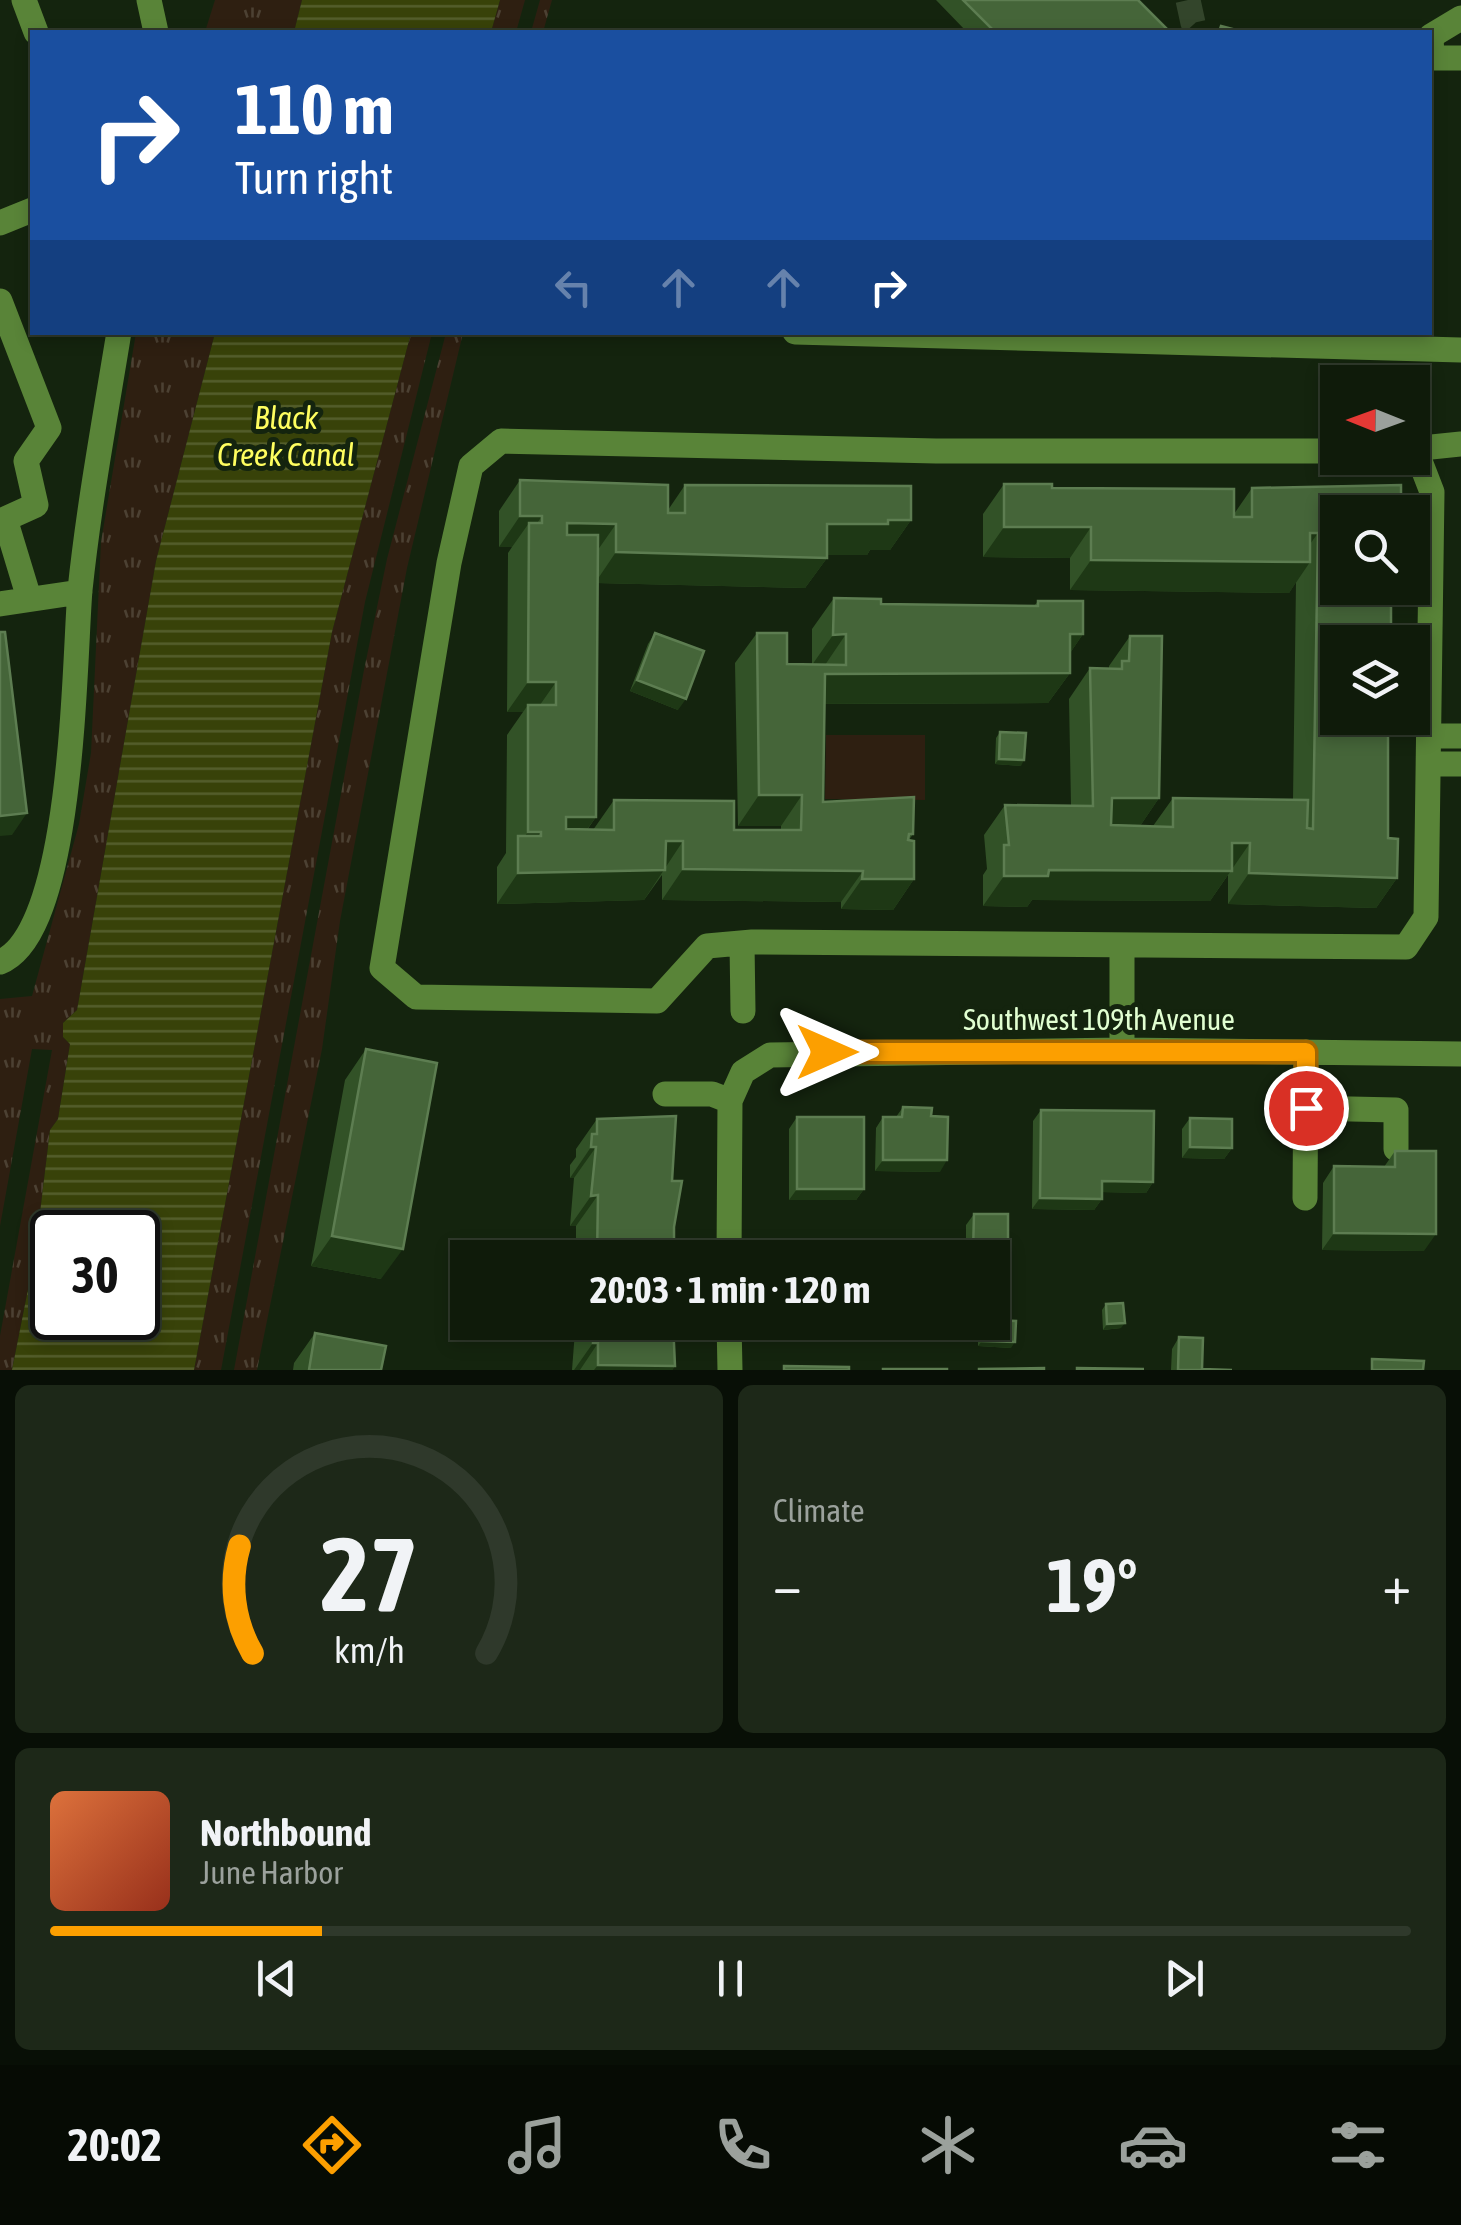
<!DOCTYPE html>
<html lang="en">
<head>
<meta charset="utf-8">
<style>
  body { margin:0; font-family:"Asap Condensed",sans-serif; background:#1d2818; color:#f1f3f6; height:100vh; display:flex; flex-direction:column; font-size:38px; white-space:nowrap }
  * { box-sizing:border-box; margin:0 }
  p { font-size:32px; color:#9ba19c }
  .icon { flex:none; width:55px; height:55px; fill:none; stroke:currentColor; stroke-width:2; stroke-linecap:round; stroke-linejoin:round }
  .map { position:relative; height:1370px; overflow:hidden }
  .panel { display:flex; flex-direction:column; gap:15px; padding:15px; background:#080f06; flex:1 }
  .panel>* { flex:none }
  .guide { position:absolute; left:30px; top:30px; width:1402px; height:305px; border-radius:0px; box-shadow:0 5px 15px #0003,0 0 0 2px #2f392b; background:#1a4fa0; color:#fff; overflow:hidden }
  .needle { width:65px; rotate:271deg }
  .fabs { position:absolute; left:1320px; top:365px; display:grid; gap:20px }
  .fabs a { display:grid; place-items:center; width:110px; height:110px; border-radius:0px; background:#0f1b0a; box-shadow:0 5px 15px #0003,0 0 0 2px #2f392b; font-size:50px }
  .speed { position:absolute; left:30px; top:1210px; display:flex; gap:20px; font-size:50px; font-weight:700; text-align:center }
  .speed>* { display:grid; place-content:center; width:130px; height:130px; border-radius:50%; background:#0f1b0a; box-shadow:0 5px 15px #0003,0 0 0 2px #2f392b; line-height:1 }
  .speed .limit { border:5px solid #111; border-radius:15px; background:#fff; color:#111 }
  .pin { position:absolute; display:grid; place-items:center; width:85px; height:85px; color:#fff; margin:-42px; border:5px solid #fff; border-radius:50%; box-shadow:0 2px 10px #0007 }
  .me { position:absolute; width:110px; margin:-55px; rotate:90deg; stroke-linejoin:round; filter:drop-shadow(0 0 8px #0008) }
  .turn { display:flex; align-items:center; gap:35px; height:210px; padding:0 40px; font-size:45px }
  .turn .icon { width:130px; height:130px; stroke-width:2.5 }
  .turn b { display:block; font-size:70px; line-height:85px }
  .lanes { display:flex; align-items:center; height:95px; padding:0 40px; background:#0003; justify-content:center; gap:50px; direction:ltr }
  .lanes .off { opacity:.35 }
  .big { font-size:75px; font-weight:700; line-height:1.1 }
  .panel .card { flex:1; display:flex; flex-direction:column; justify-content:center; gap:15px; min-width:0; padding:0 35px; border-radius:15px; background:#1d2818 }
  .panel .dial { align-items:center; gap:0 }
  .dial svg { height:260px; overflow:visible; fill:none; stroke:#2f392b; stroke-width:7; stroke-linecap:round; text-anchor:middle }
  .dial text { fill:#f1f3f6; stroke:none }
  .song { display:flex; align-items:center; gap:30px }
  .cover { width:120px; height:120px; border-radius:15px; background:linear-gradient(135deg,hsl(20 70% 55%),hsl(10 70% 35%)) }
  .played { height:10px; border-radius:5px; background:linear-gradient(90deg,#fc9f00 20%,#2f392b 20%) }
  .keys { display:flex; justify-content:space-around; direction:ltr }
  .heat { display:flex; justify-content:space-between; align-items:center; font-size:55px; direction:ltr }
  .panel .tiles { flex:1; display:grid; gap:15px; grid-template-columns:1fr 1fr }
  .card:last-child { grid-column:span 2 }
  .trip { position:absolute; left:450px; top:1240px; width:560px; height:100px; border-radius:0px; background:#0f1b0a; box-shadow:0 5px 15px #0003,0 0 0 2px #2f392b; font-weight:700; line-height:100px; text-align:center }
  .tabs { display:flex; height:160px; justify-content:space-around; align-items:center; background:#060b04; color:#9ba19c }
  .tabs .icon { width:70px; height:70px }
  .tabs .current { color:#fc9f00 }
  .tabs b { font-size:45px; color:#f1f3f6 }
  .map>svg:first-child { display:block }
  .grass { fill:url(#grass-tufts) }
  .green { fill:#2e1f11 }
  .water { fill:url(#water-rules); fill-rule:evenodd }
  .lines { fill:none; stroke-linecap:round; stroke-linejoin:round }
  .minor-tunnel { stroke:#33452b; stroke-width:25; stroke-dasharray:25 12; stroke-linecap:butt }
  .minor { stroke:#598438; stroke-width:25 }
  .wall { fill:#325227 }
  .shaded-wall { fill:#1e3815 }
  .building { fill:#456539; stroke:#5d7d51; stroke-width:2.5 }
  .route-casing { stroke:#a46700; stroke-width:25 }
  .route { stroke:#fc9f00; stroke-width:18 }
  .labels { text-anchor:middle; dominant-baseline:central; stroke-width:10; stroke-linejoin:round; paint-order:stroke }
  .street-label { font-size:30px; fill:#e1ffd1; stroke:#14240e }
  .water-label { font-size:32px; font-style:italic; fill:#fffe5f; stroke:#14240e }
</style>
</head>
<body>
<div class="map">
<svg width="1461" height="1370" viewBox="0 0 1461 1370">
  <defs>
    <pattern id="grass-tufts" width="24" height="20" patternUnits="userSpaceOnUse" patternTransform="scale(2.5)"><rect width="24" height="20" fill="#2e1f11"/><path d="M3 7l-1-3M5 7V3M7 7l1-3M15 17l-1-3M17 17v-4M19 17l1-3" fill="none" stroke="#4c4133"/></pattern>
    <pattern id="water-rules" width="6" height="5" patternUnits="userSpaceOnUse" patternTransform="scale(2.5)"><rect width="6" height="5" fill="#384209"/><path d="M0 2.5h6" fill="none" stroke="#545e2c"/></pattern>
  </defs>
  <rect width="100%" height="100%" fill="#14240e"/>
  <path class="grass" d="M215 0H302L294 32H205Z
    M500 0H525L516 32H491Z
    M540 0H552L543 32H531Z
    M136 333H215L156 561 79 999 77 1010 63 1023V1037L70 1044 58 1119 50 1130 35 1254 12 1370H0V1336L52 1050 32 1049 0 1226V999L32 996 79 824 91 753 101 542Z
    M411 333H432L365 602 221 1370H194L332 632Z
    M446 333H463L407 568 340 921 322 1049 257 1370H234L364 670 387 559Z"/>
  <path class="green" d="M826 735H925V800L825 799Z"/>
  <path class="water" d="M302 0H500L491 32H294Z
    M215 333H411L332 632 194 1370H12L35 1254 50 1130 58 1119 70 1044 63 1037V1023L77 1010 79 999 156 561ZM52 1232H138V1318H52Z"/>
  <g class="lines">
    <path class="minor-tunnel" d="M1188 0 1193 23 1201 32"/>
    <path class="minor" d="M24 0 36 32
      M149 0 156 32
      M1430 58H1461
      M1432 58 1431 36 1461 18
      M0 223 32 210
      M0 301 49 428 26 461 36 505 5 519 29 598
      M795 332 1461 350
      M1412 449 1461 444
      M1338 451H936L501 441 471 466 449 563 382 968 416 997 657 1001 707 946 752 942 1406 947 1426 917 1432 492 1420 461 1411 458
      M0 604 80 592
      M1432 736H1461
      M1431 764H1461
      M742 943 743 1011
      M1122 946V1050
      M0 962C74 933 74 661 80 590 89 504 105 418 119 332
      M665 1094H712L730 1101
      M1306 1108 1396 1110V1149
      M1305 1198 1306 1052
      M729 1258 730 1101 743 1072 770 1055 1122 1050 1461 1054
      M729 1322 730 1370"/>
  </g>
  <path class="wall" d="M936 0H1138L1170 32H967Z
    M520 480 668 510 685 485 911 520 890 550H870L867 555H827V558L805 588 597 583 596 817 587 830H593L614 800 734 830H781V826H738L735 663 757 633 787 664H812V629L834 598 881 604 1034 606 1038 601 1083 634 1070 653V673L1048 703 825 704 823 802 913 834 909 840 914 879 893 910 841 909V902L662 900V875L644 900 497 904V867L506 853 507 735 523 712H507L508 553 512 547H499V511Z
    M1004 484 1052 488 1234 514 1252 488 1401 485 1338 642 1397 878 1376 908 1228 904V875L1210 901 1032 900 1027 907 983 906V875L987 869 984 835 1005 805H1071L1069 699 1090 668H1109V666L1130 636 1159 798 1140 826H1153L1173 798 1293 800 1296 582 1289 593 1070 590V558L983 557V514Z
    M655 633 678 710 630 691 648 644Z
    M1000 732 1021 766 995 764 996 738Z
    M366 1049 381 1279 311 1266 345 1080Z
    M903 1107 931 1116 940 1172 875 1171 876 1128 883 1117H896Z
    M1041 1110 1153 1182 1146 1193 1102 1192V1199L1094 1210 1032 1209 1033 1121Z
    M797 1117 864 1189 856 1200H789V1129Z
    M1190 1118 1232 1148 1224 1159 1182 1158V1129Z
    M597 1119 672 1181 674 1258H576V1226H570L574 1178H570V1165L576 1157V1149Z
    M1395 1151 1424 1251 1322 1250 1323 1183 1334 1166 1384 1167Z
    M974 1214 1000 1264H992V1258H966V1225Z
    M1106 1304 1121 1328 1103 1330 1102 1310Z
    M570 1322H673L675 1366 672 1370H572L575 1331H570Z
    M980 1322H992L1011 1348 978 1346V1325Z
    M315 1333 381 1370H293L294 1363Z
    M1179 1337 1202 1369 1232 1370H1171L1172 1349Z"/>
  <path class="shaded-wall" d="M520 516H542L529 535V523L512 547H499Z
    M888 520H911L890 550H870L867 555H805L827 524Z
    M567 523 616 524 595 554H546Z
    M1004 527H1091L1070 558 983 557Z
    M1310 533H1318L1297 562H1310L1289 593 1070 590 1091 560Z
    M616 552 827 558 805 588 595 583Z
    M846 634 825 665H812L833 635Z
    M1070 634H1083L1062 665Z
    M1070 673 1048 703 804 704 825 674Z
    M637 680 686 699 678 710 630 691Z
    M528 682H556L535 712 528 705 523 712H507Z
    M999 759 1024 760 1021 766 995 764Z
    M759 795H802L781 826H738Z
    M1112 798H1159L1138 829 1090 828Z
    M27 813 12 835 0 836V816Z
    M566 817H596L574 847H544Z
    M528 832H541L520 862 518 845Z
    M666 841H683L644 900 497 904 518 873Z
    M1232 843H1250L1210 901 1032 900 1027 907 983 906 1004 876Z
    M683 869 863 871 841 902 662 900Z
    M1249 873 1397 878 1376 908 1228 904Z
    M862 879H914L893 910 841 909Z
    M591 1147H596L574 1178H570Z
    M1190 1147 1232 1148 1224 1159 1182 1158Z
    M883 1160H947L940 1172 875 1171Z
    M1102 1181 1153 1182 1146 1193 1095 1192Z
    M797 1189H864L856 1200H789Z
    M598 1195 576 1226H570L591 1196Z
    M1040 1198 1102 1199 1094 1210 1032 1209Z
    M1334 1233 1436 1234 1424 1251 1322 1250Z
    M332 1236 403 1249 381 1279 311 1266Z
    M973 1253H1008L1000 1264H992V1258H970Z
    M576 1322H581L575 1331H570Z
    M1125 1323 1121 1328 1103 1330 1107 1324Z
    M982 1341 1015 1342 1011 1348 978 1346Z
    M593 1343H598L580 1370H574Z
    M598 1365 675 1366 672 1370H594Z"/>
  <path class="building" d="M963 0H1138L1170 32H995Z
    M1221 26 1244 32H1219Z
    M520 480 668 485V513H685V485L911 486V520H888V524H827V558L616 552V524L567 523V535H598L596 817H566V829L614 830V800L734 801V830H801L802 795H759L757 633H787V664L846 665V634L833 635 834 598 881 599V604L1038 606V601H1083V634H1070V673L825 674 823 802 914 797 913 834H909L908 840 914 841V879H862L863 871 683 869V841H666L665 870 518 873V836H541V832H528V705H556V682H528L529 523H542V516H520Z
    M1004 484H1052V488L1234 489V517H1252V488L1401 485V512H1338V588H1391V642H1338V718H1388V838L1398 839 1397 878 1249 873 1250 843H1232V871L1049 870 1048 876H1004V845H1009L1005 805 1093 806 1090 668 1122 669V661H1129L1130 636H1162L1159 798H1112L1111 825 1173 827V798L1308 800 1307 828 1313 829 1318 533H1310V562L1091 560V527H1004Z
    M0 632H5L27 813 0 816Z
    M655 633 704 651 686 699 637 680Z
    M1000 732 1026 733 1024 760 999 759Z
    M366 1049 437 1063 403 1249 332 1236Z
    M903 1107 932 1108 931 1116 948 1117 947 1160H883V1117H902Z
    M1041 1110 1154 1111 1153 1182 1102 1181V1199L1040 1198Z
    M676 1116 672 1181H682L674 1227V1258H597L598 1195 591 1196 596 1147H591L592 1134H597V1119Z
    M797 1117H864V1189H797Z
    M1190 1118 1232 1119V1148L1190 1147Z
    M1395 1151H1436V1234L1334 1233V1166L1395 1167Z
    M974 1214H1008V1253H973Z
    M1123 1303 1125 1323 1107 1324 1106 1304Z
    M992 1320 1016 1321 1015 1342 982 1341V1322H992Z
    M594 1322H673L675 1366 598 1365V1343H593Z
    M315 1333 386 1346 381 1370H309Z
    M1179 1337 1203 1338 1202 1369 1232 1370H1178Z
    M1372 1359 1424 1361 1423 1370H1372Z
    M784 1366 849 1367V1370H784Z
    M1044 1368V1370H979V1369Z
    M1077 1368 1144 1369 1077 1370Z
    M883 1369H947V1370H883Z"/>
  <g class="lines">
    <defs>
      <path id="route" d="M827 1052H1306V1108"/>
    </defs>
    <use href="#route" class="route-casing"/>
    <use href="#route" class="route"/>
  </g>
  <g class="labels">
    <g class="street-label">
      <text x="1099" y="1019">Southwest 109th Avenue</text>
    </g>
    <g class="water-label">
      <text x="286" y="417">Black<tspan x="286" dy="37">Creek Canal</tspan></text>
    </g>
  </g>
</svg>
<div class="fabs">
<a><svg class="needle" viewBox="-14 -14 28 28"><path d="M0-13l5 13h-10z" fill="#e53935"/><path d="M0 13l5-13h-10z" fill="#9ba19c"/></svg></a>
<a><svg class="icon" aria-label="search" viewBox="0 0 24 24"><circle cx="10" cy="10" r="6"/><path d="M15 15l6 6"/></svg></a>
<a><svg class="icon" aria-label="layers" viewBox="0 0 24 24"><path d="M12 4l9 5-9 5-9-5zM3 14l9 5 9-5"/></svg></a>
</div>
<div class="speed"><div class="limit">30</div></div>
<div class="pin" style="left:1306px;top:1108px;background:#d93025"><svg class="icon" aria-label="arrive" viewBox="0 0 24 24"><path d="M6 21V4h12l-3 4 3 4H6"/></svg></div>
<svg class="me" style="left:827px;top:1052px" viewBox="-20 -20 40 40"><path d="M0-17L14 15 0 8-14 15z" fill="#fc9f00" stroke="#fff" stroke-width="4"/></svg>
<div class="trip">20:03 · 1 min · 120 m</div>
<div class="guide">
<div class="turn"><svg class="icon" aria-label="right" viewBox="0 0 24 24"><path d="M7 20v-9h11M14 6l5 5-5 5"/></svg><div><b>110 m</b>Turn right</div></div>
<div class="lanes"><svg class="icon off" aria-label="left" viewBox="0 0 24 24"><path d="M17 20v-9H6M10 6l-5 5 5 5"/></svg><svg class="icon off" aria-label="ahead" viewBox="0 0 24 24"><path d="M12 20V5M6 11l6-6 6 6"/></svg><svg class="icon off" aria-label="ahead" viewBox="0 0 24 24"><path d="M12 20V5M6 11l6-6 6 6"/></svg><svg class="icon" aria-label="right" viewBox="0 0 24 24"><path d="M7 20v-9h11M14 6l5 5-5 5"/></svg></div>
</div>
</div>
<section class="panel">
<div class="tiles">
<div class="card dial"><svg viewBox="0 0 100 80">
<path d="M14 69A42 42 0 1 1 86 69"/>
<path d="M14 69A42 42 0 0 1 10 36" stroke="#fc9f00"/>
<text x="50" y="56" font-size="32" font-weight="700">27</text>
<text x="50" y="72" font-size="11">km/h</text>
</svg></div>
<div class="card"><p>Climate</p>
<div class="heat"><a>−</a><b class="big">19°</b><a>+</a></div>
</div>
<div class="card">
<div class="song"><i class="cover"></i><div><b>Northbound</b><p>June Harbor</p></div></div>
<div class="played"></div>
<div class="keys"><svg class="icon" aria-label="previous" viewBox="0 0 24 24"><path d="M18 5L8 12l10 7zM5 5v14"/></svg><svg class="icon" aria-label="pause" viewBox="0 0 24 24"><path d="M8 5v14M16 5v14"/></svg><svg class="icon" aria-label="next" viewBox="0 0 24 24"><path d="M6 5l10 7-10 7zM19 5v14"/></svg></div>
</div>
</div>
</section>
<nav class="tabs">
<b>20:02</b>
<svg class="icon current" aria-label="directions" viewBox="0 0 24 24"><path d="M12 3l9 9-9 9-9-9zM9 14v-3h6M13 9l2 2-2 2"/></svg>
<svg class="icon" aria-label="music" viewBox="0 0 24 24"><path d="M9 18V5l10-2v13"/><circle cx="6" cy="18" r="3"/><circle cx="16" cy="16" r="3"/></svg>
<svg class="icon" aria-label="phone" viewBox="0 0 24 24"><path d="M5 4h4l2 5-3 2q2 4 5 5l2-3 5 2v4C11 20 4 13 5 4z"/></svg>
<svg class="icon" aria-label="climate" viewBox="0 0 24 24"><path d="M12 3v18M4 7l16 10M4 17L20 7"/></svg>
<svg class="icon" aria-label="car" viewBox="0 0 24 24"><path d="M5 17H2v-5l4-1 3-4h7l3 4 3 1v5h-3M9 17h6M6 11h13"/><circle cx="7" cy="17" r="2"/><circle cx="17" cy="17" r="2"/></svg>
<svg class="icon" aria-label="filters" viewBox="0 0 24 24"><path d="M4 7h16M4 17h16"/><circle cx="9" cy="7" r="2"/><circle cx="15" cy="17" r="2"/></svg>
</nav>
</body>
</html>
